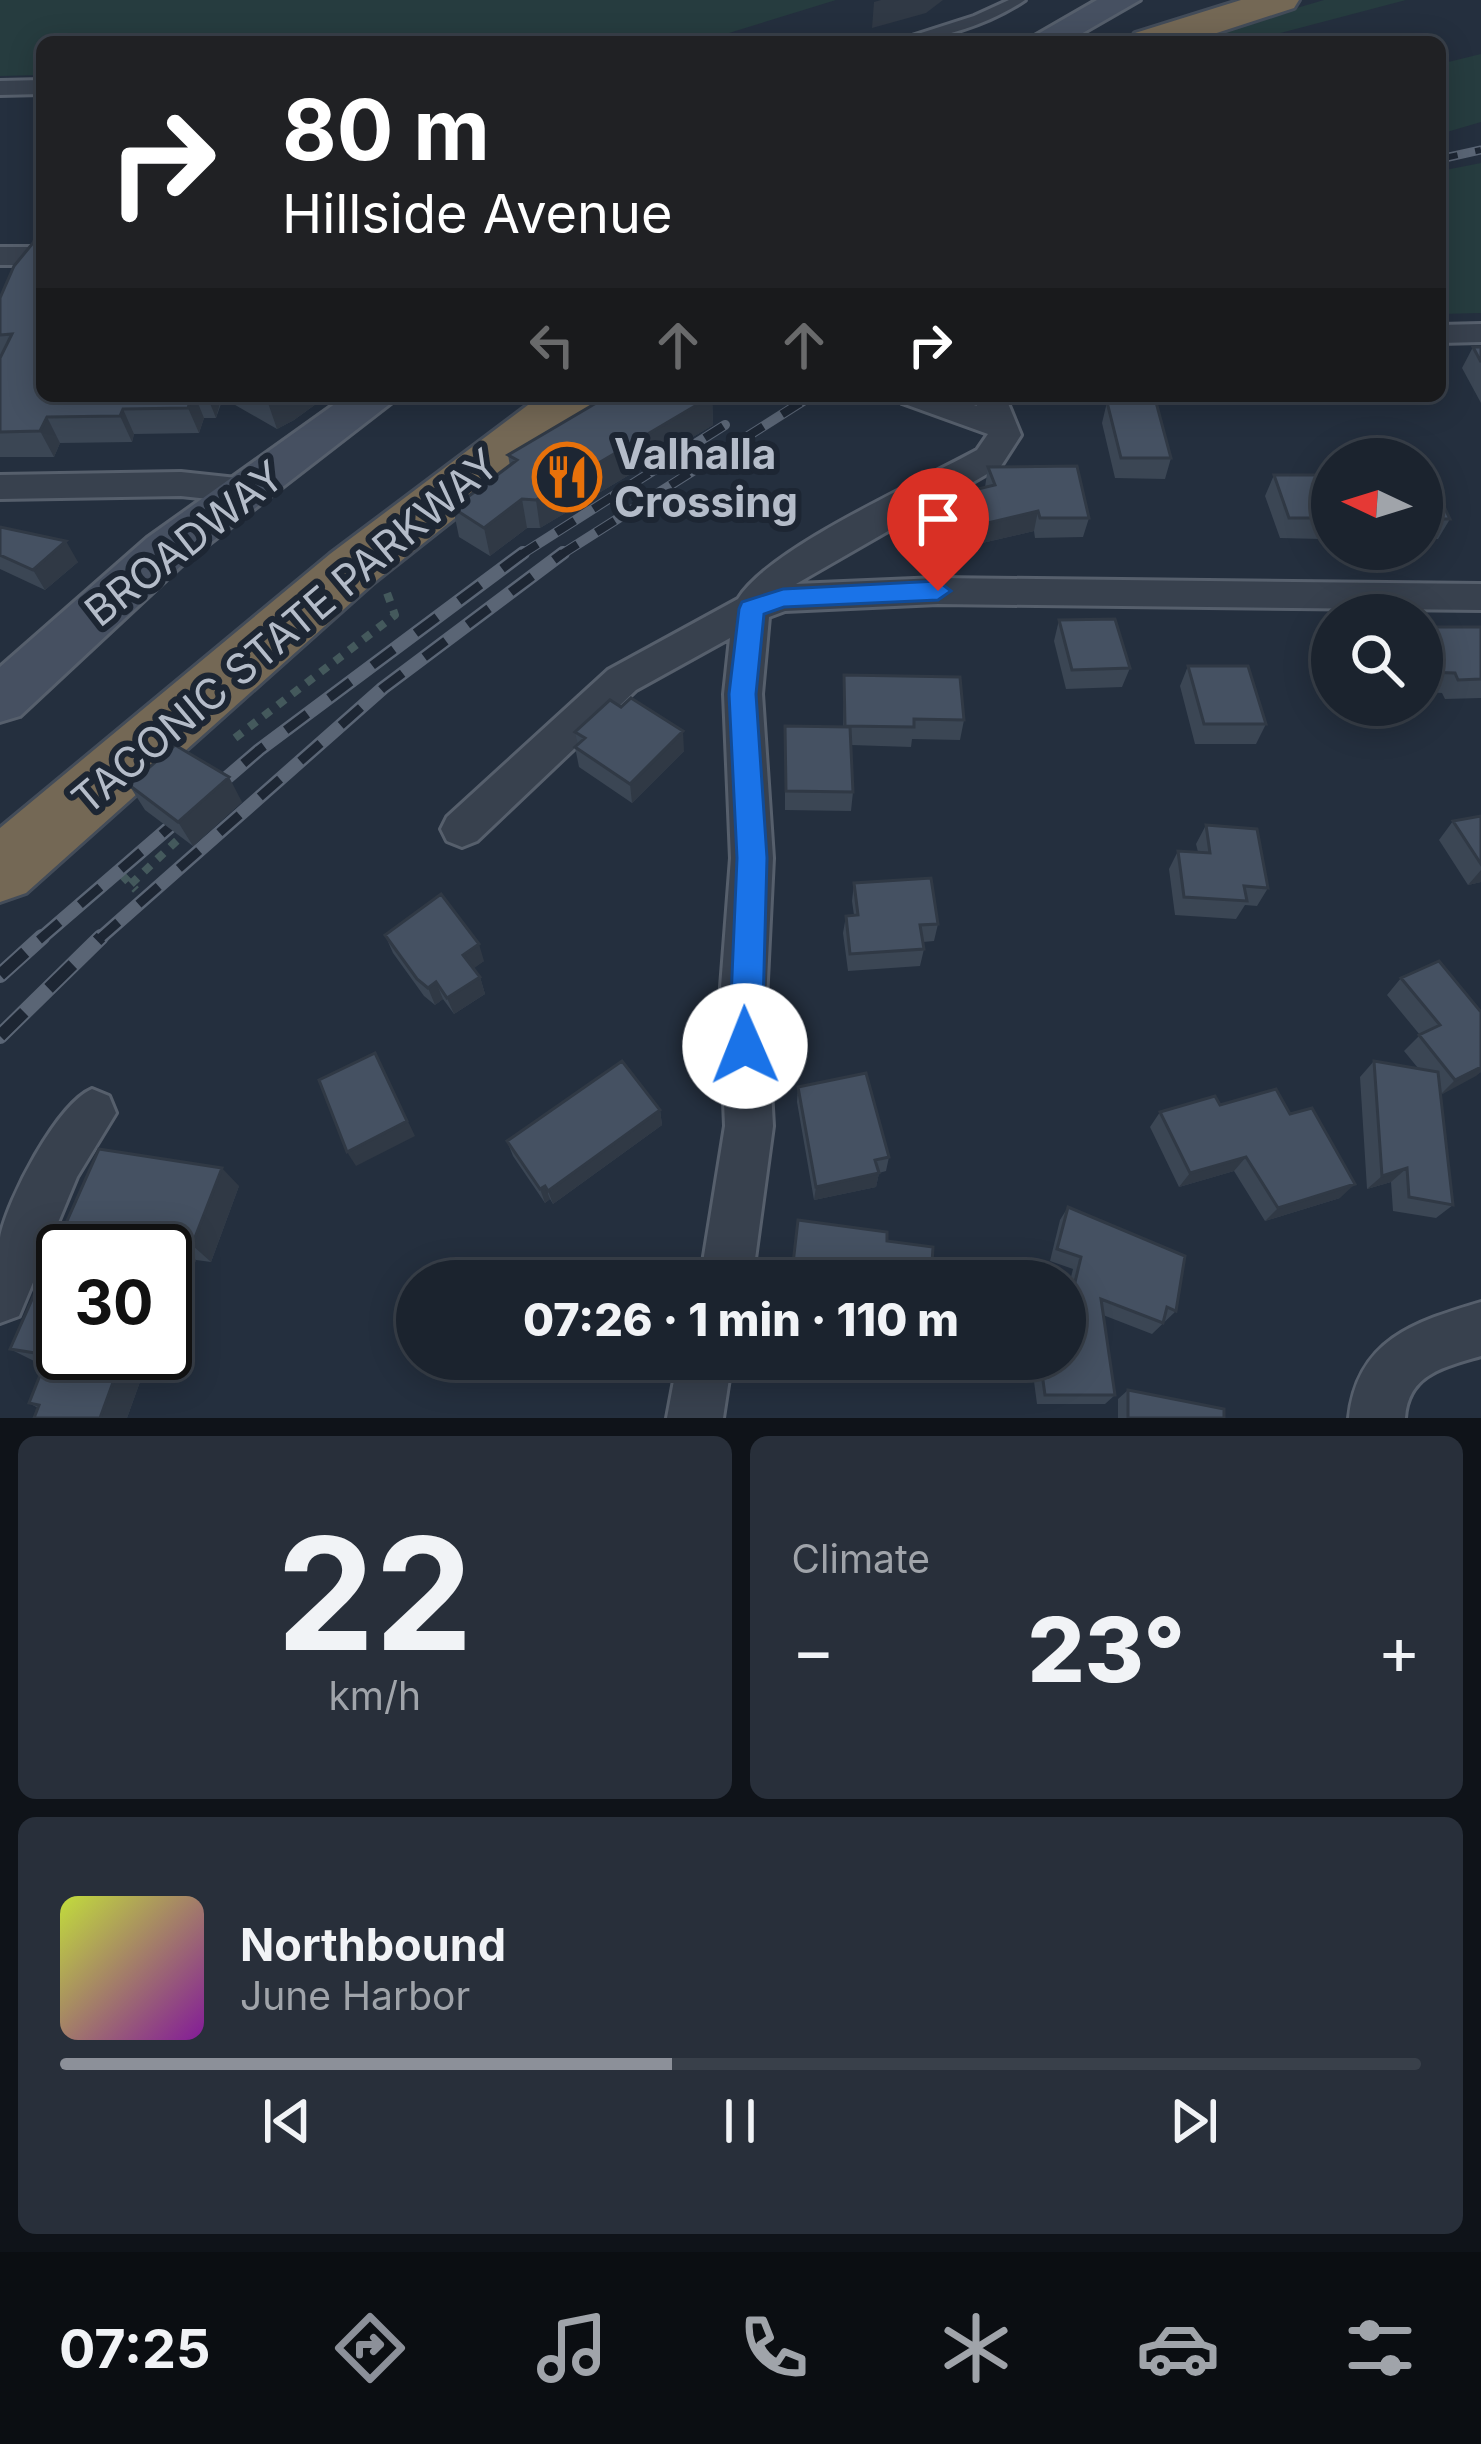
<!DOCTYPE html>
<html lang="en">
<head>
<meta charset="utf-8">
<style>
  body { margin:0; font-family:Inter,sans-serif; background:#282f3a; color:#f1f3f6; height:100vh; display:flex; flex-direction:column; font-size:45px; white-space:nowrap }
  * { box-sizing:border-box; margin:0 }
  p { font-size:39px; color:#a0a4aa }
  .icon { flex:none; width:66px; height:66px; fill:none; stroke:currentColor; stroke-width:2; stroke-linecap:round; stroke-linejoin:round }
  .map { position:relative; height:1418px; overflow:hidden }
  .details { display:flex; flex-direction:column; gap:18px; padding:18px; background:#0f1319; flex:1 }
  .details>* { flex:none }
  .hud { position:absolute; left:36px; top:36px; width:1410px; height:366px; border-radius:18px; box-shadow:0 6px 30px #0003,0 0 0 3px #39404a; background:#202124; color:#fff; overflow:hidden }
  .needle { width:78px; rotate:274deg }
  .controls { position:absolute; left:1311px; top:438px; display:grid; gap:24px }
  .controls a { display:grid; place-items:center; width:132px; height:132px; border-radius:50%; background:#1b232e; box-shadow:0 6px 30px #0003,0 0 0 3px #39404a; font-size:60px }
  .speed { position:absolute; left:36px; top:1224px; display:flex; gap:24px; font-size:60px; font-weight:700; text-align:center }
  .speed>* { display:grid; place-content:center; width:156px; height:156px; border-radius:50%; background:#1b232e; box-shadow:0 6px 30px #0003,0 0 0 3px #39404a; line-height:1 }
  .speed .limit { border:6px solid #111; border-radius:18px; background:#fff; color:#111 }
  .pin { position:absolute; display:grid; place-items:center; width:102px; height:102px; color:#fff; margin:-123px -51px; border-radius:50% 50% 50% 0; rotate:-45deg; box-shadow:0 0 12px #0007 }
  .pin .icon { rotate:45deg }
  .me { position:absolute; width:132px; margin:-66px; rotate:359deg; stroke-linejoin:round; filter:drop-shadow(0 0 9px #0008) }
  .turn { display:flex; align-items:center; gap:42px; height:252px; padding:0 48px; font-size:54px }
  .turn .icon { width:156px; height:156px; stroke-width:2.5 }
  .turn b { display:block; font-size:84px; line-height:102px }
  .lanes { display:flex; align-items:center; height:114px; padding:0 48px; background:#0003; justify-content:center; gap:60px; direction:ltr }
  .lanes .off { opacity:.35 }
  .big { font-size:90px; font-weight:800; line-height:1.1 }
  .details .card { flex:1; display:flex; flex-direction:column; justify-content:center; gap:18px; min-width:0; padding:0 42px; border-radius:18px; background:#282f3a }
  .details .dial { align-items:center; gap:0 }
  .dial b { font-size:156px; line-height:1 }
  .song { display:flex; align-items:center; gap:36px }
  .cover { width:144px; height:144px; border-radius:18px; background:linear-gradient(135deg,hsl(70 70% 55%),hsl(290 70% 35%)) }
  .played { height:12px; border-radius:6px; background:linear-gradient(90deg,#8c9099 45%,#39404a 45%) }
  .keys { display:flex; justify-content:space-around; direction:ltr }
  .heat { display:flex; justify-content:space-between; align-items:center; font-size:66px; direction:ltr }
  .details .tiles { flex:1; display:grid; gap:18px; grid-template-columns:1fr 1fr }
  .card:last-child { grid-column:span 2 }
  .trip { position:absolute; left:396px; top:1260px; width:690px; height:120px; border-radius:60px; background:#1b232e; box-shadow:0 6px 30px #0003,0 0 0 3px #39404a; font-weight:800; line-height:120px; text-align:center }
  .tab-bar { display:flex; height:192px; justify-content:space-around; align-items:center; background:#0b0e12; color:#a0a4aa }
  .tab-bar .icon { width:84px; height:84px }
  .tab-bar .active { color:#8c9099 }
  .tab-bar b { font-size:54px; color:#f1f3f6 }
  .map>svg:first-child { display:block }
  .green { fill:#263c3f }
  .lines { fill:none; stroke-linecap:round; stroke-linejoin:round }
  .lane-casing { stroke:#565f6c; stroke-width:6 }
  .street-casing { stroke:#565f6c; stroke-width:6 }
  .secondary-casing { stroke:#565f6c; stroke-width:6 }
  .highway-casing { stroke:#434c59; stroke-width:6 }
  .path { stroke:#44595c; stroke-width:8; stroke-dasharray:9 9; stroke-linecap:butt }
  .lane { fill:#38414e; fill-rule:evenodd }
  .street { fill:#38414e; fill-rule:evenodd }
  .secondary { fill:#465061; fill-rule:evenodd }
  .highway { fill:#746855; fill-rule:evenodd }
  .rail-far3-casing { stroke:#5a6575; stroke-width:9 }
  .rail-far2-casing { stroke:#5a6575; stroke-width:10 }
  .rail-far1-casing { stroke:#5a6575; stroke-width:14 }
  .rail-casing { stroke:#5a6575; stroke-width:16 }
  .rail-far3 { stroke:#1d2633; stroke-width:6; stroke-dasharray:18; stroke-linecap:butt }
  .rail-far2 { stroke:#1d2633; stroke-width:8; stroke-dasharray:22; stroke-linecap:butt }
  .rail-far1 { stroke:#1d2633; stroke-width:9; stroke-dasharray:27; stroke-linecap:butt }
  .rail { stroke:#1d2633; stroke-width:12; stroke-dasharray:34; stroke-linecap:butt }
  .wall { fill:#3b4654 }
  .shaded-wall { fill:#303945 }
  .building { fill:#455162; stroke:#303945; stroke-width:3 }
  .route { fill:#1a73e8; stroke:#114b97; stroke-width:3 }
  .labels { text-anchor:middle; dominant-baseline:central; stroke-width:12; stroke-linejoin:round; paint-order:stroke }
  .poi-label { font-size:42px; font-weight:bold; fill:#b4bcc9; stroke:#1d2633; text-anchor:start }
  .street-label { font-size:42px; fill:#b4bcc9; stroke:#1d2633 }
</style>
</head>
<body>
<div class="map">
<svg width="1481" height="1418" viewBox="0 0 1481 1418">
  <rect width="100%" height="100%" fill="#242f3e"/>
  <path class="green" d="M0 0H836L729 33 722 42H42V75L0 76Z
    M1324 0H1406L1246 42H1181Z
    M1481 54V122L1440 134V64Z
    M1481 163V313L1440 314V171Z"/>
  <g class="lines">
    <defs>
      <path id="lane" d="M1009 0H1025C990 24 935 42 893 42L974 16Z"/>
      <path id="street" d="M42 80V94L0 95V81Z
        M0 247H42V265H0Z
        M1481 324V342L1440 343V325Z
        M897 396H946L977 406 973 396H1005L1021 435 1001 466 796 584 938 578 1481 584V610L938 604 785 611 769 617 762 694 773 858 766 1000 773 1126 752 1281H700L725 1126 720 1000 731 858 724 694 730 638 636 690 477 841 462 847 447 841 441 829 447 817 608 670 738 599C769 548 919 482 977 450L988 434 902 403Z
        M181 472 246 479 263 491 246 503 181 496 0 499V475Z
        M92 1089 109 1096 116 1113 77 1177 19 1316 0 1323C0 1297 0 1264 0 1238 7 1200 57 1104 92 1089Z
        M1481 1302V1356C1444 1367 1408 1374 1405 1418H1349C1357 1340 1414 1322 1481 1302Z
        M678 1359H732L723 1418H667Z"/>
      <path id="secondary" d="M1097 0H1140L1067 42H1024Z
        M346 396H400L183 564 20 716 0 722V667L147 538Z"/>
      <path id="highway" d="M1241 0H1299L1294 8 1189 42H1129L1135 33Z
        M540 396H602L594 408 372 584 26 893 0 902V828L330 554Z"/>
    </defs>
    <use href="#lane" class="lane-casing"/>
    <use href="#street" class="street-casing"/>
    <use href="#secondary" class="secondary-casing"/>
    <use href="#highway" class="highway-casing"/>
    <path class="path" d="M235 738 395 615 387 593
      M122 875 136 890
      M131 884 185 833"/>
    <use href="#lane" class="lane"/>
    <use href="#street" class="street"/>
    <use href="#secondary" class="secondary"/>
    <use href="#highway" class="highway"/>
    <defs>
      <path id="rail-far3" d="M1440 159 1481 150"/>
      <path id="rail-far2" d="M519 556 725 425
        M559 556 811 396"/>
      <path id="rail-far1" d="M39 940 259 750 523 553
        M98 940 383 688 563 553"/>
      <path id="rail" d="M0 975 42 937
        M0 1036 101 937"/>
    </defs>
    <use href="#rail-far3" class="rail-far3-casing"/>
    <use href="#rail-far2" class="rail-far2-casing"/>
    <use href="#rail-far1" class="rail-far1-casing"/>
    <use href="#rail" class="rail-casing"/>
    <use href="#rail-far3" class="rail-far3"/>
    <use href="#rail-far2" class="rail-far2"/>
    <use href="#rail-far1" class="rail-far1"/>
    <use href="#rail" class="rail"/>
  </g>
  <path class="wall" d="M33 243 42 396H327L294 420 277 429 223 398 216 418H204L199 433 134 434 132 442 60 443 54 457H0V298Z
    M1473 347H1481V403L1462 368Z
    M712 396 713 425 540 528H527L490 556 459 537 453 508 510 466 508 455Z
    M1338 396H1379L1376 402 1339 399Z
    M1107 402 1171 458 1165 479 1115 478 1102 423Z
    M988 467 1089 518 1083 537 1035 538 1034 531 947 551 928 520 931 500 985 487Z
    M1422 467 1450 519 1438 539H1422Z
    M1274 475 1331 518 1321 539 1280 538 1265 496Z
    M0 527 78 562 45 590 0 569Z
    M1059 620 1130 668 1122 687 1066 689 1054 641Z
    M1422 627H1481V698L1445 699 1442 693 1422 692Z
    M1188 666 1266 724 1256 744H1195L1180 686Z
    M844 675 964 720 960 740 912 739 911 747 851 745 853 792 851 811 785 810V726L843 727Z
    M621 707 684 751 632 803 579 767 575 747 578 745 575 732Z
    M129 785 242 802 193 846 145 810Z
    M1481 816V882L1468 885 1439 840 1453 821Z
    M1206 825 1268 888 1257 906 1245 905 1236 919 1175 915 1169 869 1178 851 1198 852 1196 844Z
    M854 883 938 924 934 941 923 942 924 949 920 966 848 971 843 933 846 916 854 915 852 901Z
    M385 935 484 961 473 968 480 977 485 994 454 1014 443 999 435 1005 424 996 393 953Z
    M1401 978 1481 1012V1072L1440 1095 1453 1205 1436 1218 1393 1211 1391 1182 1367 1189 1360 1077 1374 1061 1418 1068 1404 1051 1420 1035 1387 995Z
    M798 1087 889 1157 886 1171 879 1173 876 1187 814 1200 797 1102Z
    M1220 1105 1340 1198 1265 1221 1234 1171 1179 1187 1150 1127 1160 1112Z
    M660 1110 662 1125 553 1204 550 1199 545 1203 513 1156 507 1141Z
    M239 1186 211 1262 196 1260 150 1381 141 1379 127 1418H34L38 1408 29 1403 45 1364 36 1362 10 1349Z
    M1068 1207 1176 1311 1152 1334 1103 1315 1115 1395 1105 1404H1037L1031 1359H1065V1301L1073 1269 1050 1261 1060 1220Z
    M1128 1390 1224 1418H1118V1399Z"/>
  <path class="shaded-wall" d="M881 0H943L926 13 872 28 874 2Z
    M192 396H195L204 418 199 433 188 408Z
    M207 396H222L216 418Z
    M283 396H327L294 420 277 429 268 403Z
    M712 396 713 425 540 528 536 500Z
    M123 409 134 434 132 442 120 416Z
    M47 417 60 443 54 457 40 431Z
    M522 499 527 528 490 556 484 528Z
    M1038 511 1034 531 947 551 950 532Z
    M66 541 78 562 45 590 33 570Z
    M683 731 684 751 632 803 630 784Z
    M229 777 242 802 193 846 178 822Z
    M1481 870V882L1468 885Z
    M479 944 484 961 469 972 463 955Z
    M480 977 485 994 454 1014 447 998Z
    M436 982 443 999 435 1005 428 988Z
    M1481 1067V1072L1476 1076 1439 1096 1455 1080Z
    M383 1069 415 1136 356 1166 347 1152Z
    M660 1110 662 1125 553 1204 548 1191Z
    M1246 1157 1234 1171 1179 1187 1190 1173Z
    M222 1168 239 1186 211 1262 192 1245Z
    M1407 1168 1391 1182 1367 1189 1382 1176Z
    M879 1173 876 1187 814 1200 816 1187Z
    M1355 1184 1340 1198 1265 1221 1278 1208Z
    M545 1186 550 1199 545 1203 540 1189Z
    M177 1243 196 1260 165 1341V1274Z
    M134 1353H161L150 1381 129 1368Z
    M119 1366 141 1379 127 1418H100Z"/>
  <path class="building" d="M42 224V396H192L188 408 123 409 120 416 47 417 40 431 0 432V358L12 334 0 335V298L14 266 33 243Z
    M1473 347H1481V362Z
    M255 396H283L268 403Z
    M608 396H712L536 500 522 499 484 528 453 508 517 460 508 455Z
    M1107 402H1156L1171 458H1121Z
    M1077 466 1089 518H1040L1038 511 950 532 931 500 995 485 988 467Z
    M1422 467H1425L1450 519H1422Z
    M1274 475H1315L1331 518H1289Z
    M0 527 66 541 33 570 0 555Z
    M1354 611 1405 612 1406 615H1355Z
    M1115 619 1130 668 1072 670 1059 620Z
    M1422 627H1481V679L1458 680 1455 673 1422 672Z
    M1188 666H1248L1266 724H1204Z
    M844 675 960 677 964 720 914 719V727L845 726Z
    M631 698 683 731 630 784 575 747 585 738 575 732 610 700 621 707Z
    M785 726 850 727 853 792 786 791Z
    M175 745 229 777 178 822 129 785Z
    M1481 816V864L1453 821Z
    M1206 825 1257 829 1268 888 1244 886 1247 901 1184 897 1178 851 1210 853Z
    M931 878 938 924 920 925 924 949 850 954 846 916 858 915 854 883Z
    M441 894 479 944 463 955 480 977 447 998 436 982 428 988 417 979 385 935Z
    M1439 961 1481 1012V1067L1455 1080 1419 1035 1440 1025 1401 978Z
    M375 1053 407 1121 347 1152 319 1080Z
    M622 1061 660 1110 548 1191 545 1186 540 1189 507 1141Z
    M1374 1061 1438 1072 1453 1205 1409 1197 1407 1168 1382 1176Z
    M866 1073 889 1157 875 1160 879 1173 816 1187 798 1087Z
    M1276 1089 1290 1114 1312 1108 1355 1184 1278 1208 1246 1157 1190 1173 1160 1112 1215 1096 1220 1105Z
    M99 1149 222 1168 192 1245 177 1243 165 1274V1251H63V1353H134L129 1368 119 1366 100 1418H34L39 1405 29 1403 48 1355 10 1349Z
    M1068 1207 1185 1256 1176 1311 1167 1307 1163 1323 1101 1299 1115 1395H1045L1040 1359H1065V1324L1081 1257 1057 1249Z
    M798 1220 887 1232V1241L933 1247 931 1281H791Z
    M1128 1390 1224 1409V1418H1128Z"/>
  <path class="route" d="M938 581 951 591 938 600 784 607 764 614 756 694 767 858 762 1046 757 1057 745 1061 734 1057 729 1046 737 858 729 694 739 609 742 602 783 589Z"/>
  <defs>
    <symbol id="restaurant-ring" viewBox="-11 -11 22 22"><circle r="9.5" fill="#1d2633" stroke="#e8710a" stroke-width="1.5"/><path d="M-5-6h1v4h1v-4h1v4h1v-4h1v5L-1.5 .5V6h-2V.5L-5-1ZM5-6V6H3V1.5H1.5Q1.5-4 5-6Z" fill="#e8710a"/></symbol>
  </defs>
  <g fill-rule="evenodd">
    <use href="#restaurant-ring" x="529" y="439" width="76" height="76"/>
  </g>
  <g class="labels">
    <g class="poi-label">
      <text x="614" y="453">Valhalla<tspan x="614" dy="48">Crossing</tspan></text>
    </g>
    <g class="street-label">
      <text transform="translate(184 543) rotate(-38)">BROADWAY</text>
      <text transform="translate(285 631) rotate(-40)">TACONIC STATE PARKWAY</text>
    </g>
  </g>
</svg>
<div class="controls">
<a><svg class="needle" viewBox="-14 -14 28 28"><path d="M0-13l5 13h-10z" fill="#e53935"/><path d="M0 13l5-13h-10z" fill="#a0a4aa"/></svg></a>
<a><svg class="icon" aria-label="search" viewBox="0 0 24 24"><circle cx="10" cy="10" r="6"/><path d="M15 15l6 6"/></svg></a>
</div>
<div class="speed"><div class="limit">30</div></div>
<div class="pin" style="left:938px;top:591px;background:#d93025"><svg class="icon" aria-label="arrive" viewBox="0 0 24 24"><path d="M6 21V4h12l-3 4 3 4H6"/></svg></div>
<svg class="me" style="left:745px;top:1046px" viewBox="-20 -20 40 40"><circle r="19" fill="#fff"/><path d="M0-13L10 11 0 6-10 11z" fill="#1a73e8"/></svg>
<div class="trip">07:26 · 1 min · 110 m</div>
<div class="hud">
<div class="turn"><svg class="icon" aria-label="right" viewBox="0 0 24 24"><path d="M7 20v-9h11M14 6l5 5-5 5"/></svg><div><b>80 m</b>Hillside Avenue</div></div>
<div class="lanes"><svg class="icon off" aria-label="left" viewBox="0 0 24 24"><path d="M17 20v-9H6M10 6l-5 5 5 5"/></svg><svg class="icon off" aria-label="ahead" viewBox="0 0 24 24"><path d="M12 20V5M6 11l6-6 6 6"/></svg><svg class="icon off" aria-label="ahead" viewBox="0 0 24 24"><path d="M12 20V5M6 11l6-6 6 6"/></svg><svg class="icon" aria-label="right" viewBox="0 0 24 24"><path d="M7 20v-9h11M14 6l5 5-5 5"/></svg></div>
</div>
</div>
<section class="details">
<div class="tiles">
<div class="card dial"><b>22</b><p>km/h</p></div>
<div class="card"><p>Climate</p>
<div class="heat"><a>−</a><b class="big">23°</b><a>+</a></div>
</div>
<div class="card">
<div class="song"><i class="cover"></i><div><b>Northbound</b><p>June Harbor</p></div></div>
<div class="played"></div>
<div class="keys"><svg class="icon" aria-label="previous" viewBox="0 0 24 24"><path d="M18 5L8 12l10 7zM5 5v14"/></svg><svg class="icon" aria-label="pause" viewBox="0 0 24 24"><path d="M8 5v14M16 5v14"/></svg><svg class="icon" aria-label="next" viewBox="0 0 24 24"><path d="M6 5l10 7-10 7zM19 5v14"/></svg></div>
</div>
</div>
</section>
<nav class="tab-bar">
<b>07:25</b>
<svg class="icon active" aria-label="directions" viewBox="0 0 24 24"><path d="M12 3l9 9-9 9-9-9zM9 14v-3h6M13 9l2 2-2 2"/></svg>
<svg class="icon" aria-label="music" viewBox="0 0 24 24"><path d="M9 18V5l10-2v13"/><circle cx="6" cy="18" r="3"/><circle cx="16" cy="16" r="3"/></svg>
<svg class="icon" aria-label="phone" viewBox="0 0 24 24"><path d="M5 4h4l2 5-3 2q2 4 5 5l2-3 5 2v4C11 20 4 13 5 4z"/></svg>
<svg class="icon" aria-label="climate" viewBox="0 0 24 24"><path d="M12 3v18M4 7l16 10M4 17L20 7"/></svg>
<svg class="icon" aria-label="car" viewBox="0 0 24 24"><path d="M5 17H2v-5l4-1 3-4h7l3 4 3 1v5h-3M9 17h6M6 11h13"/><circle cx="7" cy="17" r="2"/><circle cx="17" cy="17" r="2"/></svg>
<svg class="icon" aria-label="filters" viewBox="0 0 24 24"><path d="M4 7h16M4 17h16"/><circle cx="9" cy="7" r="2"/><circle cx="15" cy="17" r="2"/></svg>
</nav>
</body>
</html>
